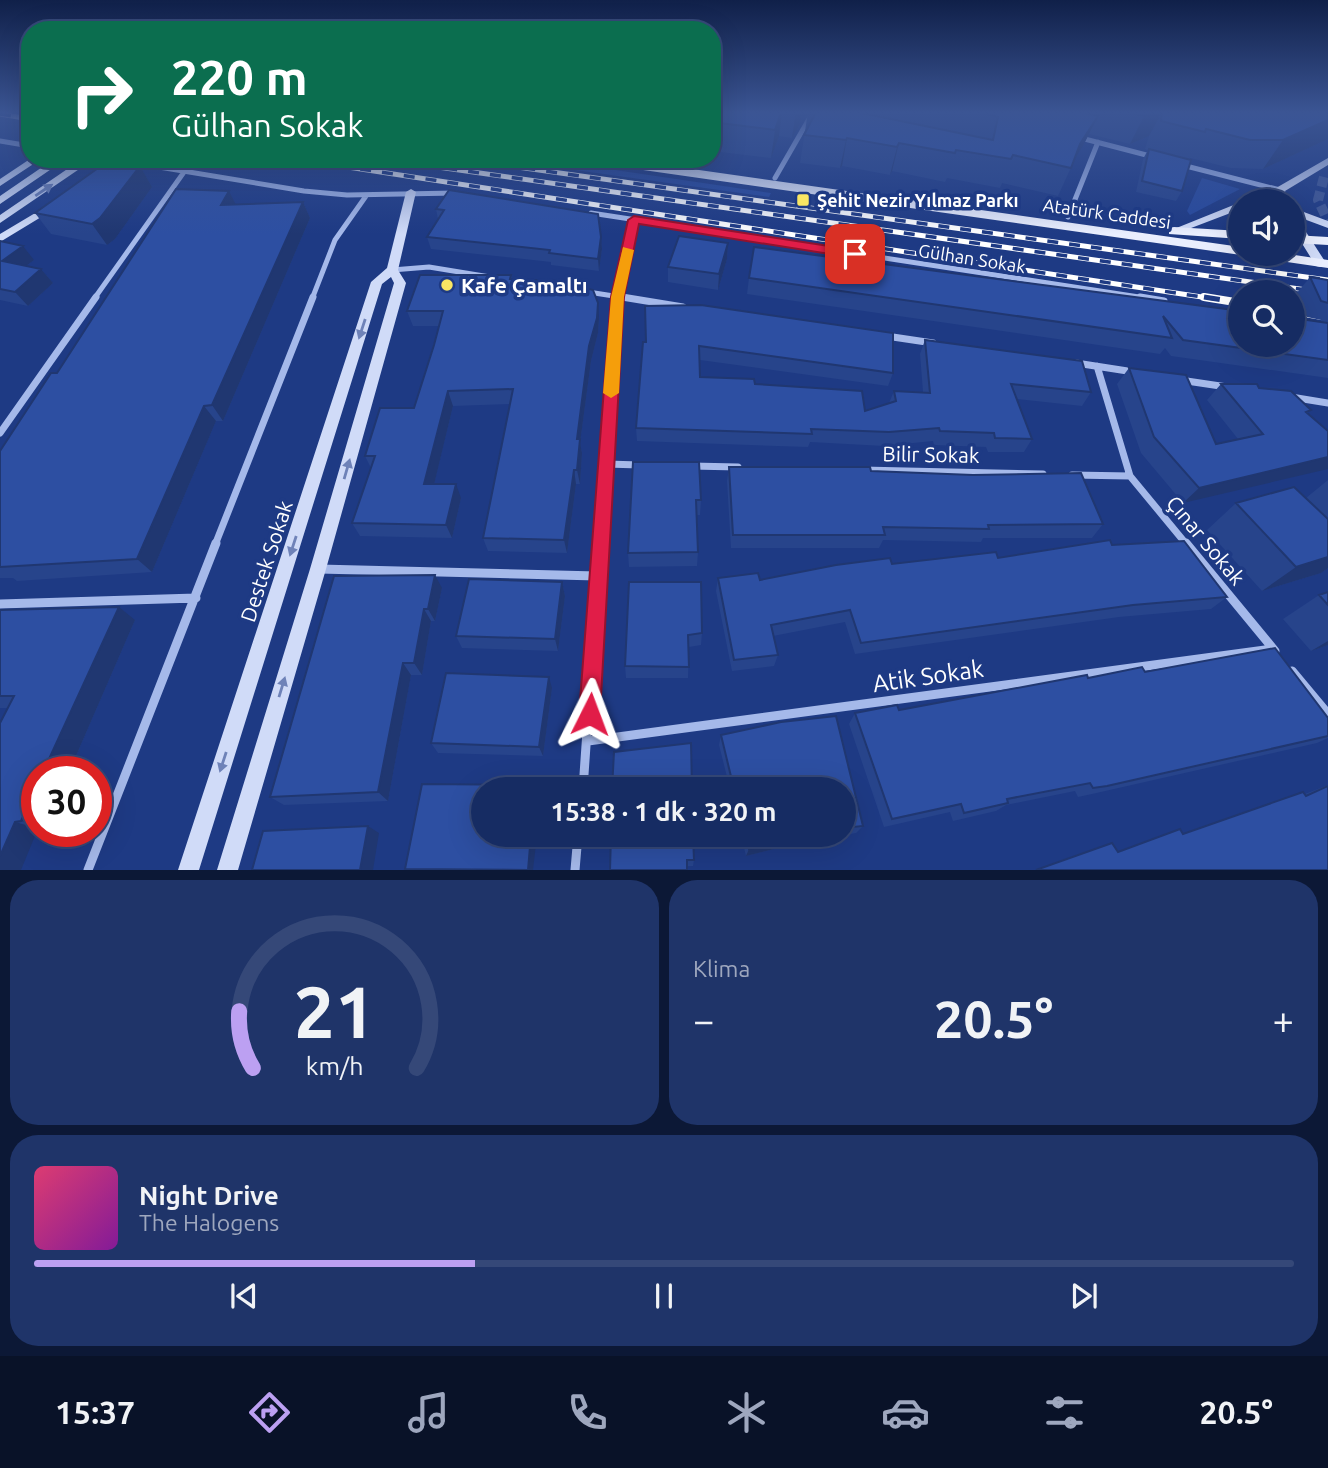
<!DOCTYPE html>
<html lang="tr">
<head>
<meta charset="utf-8">
<style>
  body { margin:0; font-family:Ubuntu,sans-serif; background:#1f3469; color:#f1f3f6; height:100vh; display:flex; flex-direction:column; font-size:26px; white-space:nowrap }
  * { box-sizing:border-box; margin:0 }
  p { font-size:23px; color:#9ea7be }
  .icon { flex:none; width:38px; height:38px; fill:none; stroke:currentColor; stroke-width:2; stroke-linecap:round; stroke-linejoin:round }
  .map { position:relative; height:870px; overflow:hidden }
  .drawer { display:flex; flex-direction:column; gap:10px; padding:10px; background:#0c1836; flex:1 }
  .drawer>* { flex:none }
  .banner { position:absolute; left:21px; top:21px; width:700px; height:147px; border-radius:28px; box-shadow:0 7px 28px #0002,0 0 0 2px #354878; background:#0b6e4f; color:#fff; overflow:hidden }
  .tools { position:absolute; left:1228px; top:189px; display:grid; gap:14px }
  .tools a { display:grid; place-items:center; width:77px; height:77px; border-radius:50%; background:#162c63; box-shadow:0 7px 28px #0002,0 0 0 2px #354878; font-size:35px }
  .speed { position:absolute; left:21px; top:756px; display:flex; gap:14px; font-size:35px; font-weight:700; text-align:center }
  .speed>* { display:grid; place-content:center; width:91px; height:91px; border-radius:50%; background:#162c63; box-shadow:0 7px 28px #0002,0 0 0 2px #354878; line-height:1 }
  .speed .limit { border:10px solid #d22; background:#fff; color:#111 }
  .pin { position:absolute; display:grid; place-items:center; width:60px; height:60px; color:#fff; margin:-30px; border-radius:14px; box-shadow:0 4px 10px #0006 }
  .me { position:absolute; width:77px; margin:-38px; rotate:3deg; stroke-linejoin:round; filter:drop-shadow(0 0 5px #0008) }
  .turn { display:flex; align-items:center; gap:24px; height:147px; padding:0 35px; font-size:32px }
  .turn .icon { width:91px; height:91px; stroke-width:2.5 }
  .turn b { display:block; font-size:49px; line-height:60px }
  .big { font-size:52px; font-weight:700; line-height:1.1 }
  .drawer .widget { flex:1; display:flex; flex-direction:column; justify-content:center; gap:10px; min-width:0; padding:0 24px; border-radius:28px; background:#1f3469 }
  .drawer .dial { align-items:center; gap:0 }
  .dial svg { height:182px; overflow:visible; fill:none; stroke:#354878; stroke-width:7; stroke-linecap:round; text-anchor:middle }
  .dial text { fill:#f1f3f6; stroke:none }
  .song { display:flex; align-items:center; gap:21px }
  .cover { width:84px; height:84px; border-radius:10px; background:linear-gradient(135deg,hsl(340 70% 55%),hsl(290 70% 35%)) }
  .played { height:7px; border-radius:4px; background:linear-gradient(90deg,#bca0f2 35%,#354878 35%) }
  .keys { display:flex; justify-content:space-around; direction:ltr }
  .heat { display:flex; justify-content:space-between; align-items:center; font-size:38px; direction:ltr }
  .drawer .tiles { flex:1; display:grid; gap:10px; grid-template-columns:1fr 1fr }
  .widget:last-child { grid-column:span 2 }
  .trip { position:absolute; left:471px; top:777px; width:385px; height:70px; border-radius:35px; background:#162c63; box-shadow:0 7px 28px #0002,0 0 0 2px #354878; font-weight:700; line-height:70px; text-align:center }
  .tab-bar { display:flex; height:112px; justify-content:space-around; align-items:center; background:#091228; color:#9ea7be }
  .tab-bar .icon { width:49px; height:49px }
  .tab-bar .selected { color:#bca0f2 }
  .tab-bar b { font-size:32px; color:#f1f3f6 }
  .map>svg:first-child { display:block }
  .green { fill:#27499d }
  .lines { fill:none; stroke-linecap:round; stroke-linejoin:round }
  .secondary-tunnel { stroke:#405896; stroke-width:10; stroke-dasharray:10 5; stroke-linecap:butt }
  .path { stroke:#a5b9ea; stroke-width:3.5; stroke-dasharray:3.5 5; stroke-linecap:butt }
  .street-far2 { stroke:#a5b9ea; stroke-width:5 }
  .street-far1 { stroke:#a5b9ea; stroke-width:7 }
  .street { stroke:#a5b9ea; stroke-width:9 }
  .secondary { fill:#d0dbf8; fill-rule:evenodd }
  .primary { fill:#e9eefe; fill-rule:evenodd }
  .rail-far1-casing { stroke:#fff; stroke-width:5 }
  .rail-casing { stroke:#fff; stroke-width:8 }
  .rail-far1 { stroke:#1e3a84; stroke-width:3.5; stroke-dasharray:11; stroke-linecap:butt }
  .rail { stroke:#1e3a84; stroke-width:5; stroke-dasharray:16; stroke-linecap:butt }
  .wall { fill:#27448b }
  .shaded-wall { fill:#203771 }
  .building { fill:#2d4fa2; stroke:#203771; stroke-width:2 }
  .oneway { fill:#6e82b8 }
  .route { fill:#e11d48; stroke:#92132f; stroke-width:2 }
  .slow { fill:#f59e0b }
  .poi-dot { fill:#f9e663; stroke:#1e3a84; stroke-width:2.5 }
  .labels { text-anchor:middle; dominant-baseline:central; stroke-width:7; stroke-linejoin:round; paint-order:stroke }
  .far-poi-label { font-size:18px; font-weight:bold; fill:#fff; stroke:#1e3a84; text-anchor:start }
  .far-street-label { font-size:18px; fill:#fff; stroke:#1e3a84 }
  .poi-label { font-size:21px; font-weight:bold; fill:#fff; stroke:#1e3a84; text-anchor:start }
  .street-label { font-size:21px; fill:#fff; stroke:#1e3a84 }
  .near-street-label { font-size:24px; fill:#fff; stroke:#1e3a84 }
</style>
</head>
<body>
<div class="map">
<svg width="1328" height="870" viewBox="0 0 1328 870">
  <rect width="100%" height="100%" fill="#1e3a84"/>
  <path class="green" d="M495 159H541L771 193 769 197Z
    M1202 178 1240 189 1190 215 1187 211Z"/>
  <g class="lines">
    <path class="secondary-tunnel" d="M1324 177 1318 200 1328 221"/>
    <path class="path" d="M1293 303 1303 305"/>
    <path class="street-far2" d="M1077 137 1154 157
      M0 141 30 146
      M110 159 304 191 347 195 455 193
      M1182 165 1280 190
      M775 178 813 112
      M591 213 1152 299
      M1068 217 1098 142
      M392 270 429 267 490 277
      M588 292 633 299
      M94 299 184 172
      M312 299 335 240 366 196
      M618 299 634 220"/>
    <path class="street-far1" d="M622 297 683 307
      M1140 297 1164 301
      M886 336 933 343
      M1076 363 1134 372
      M1097 366 1130 476 1187 545
      M1180 380 1227 387
      M1291 397 1328 403
      M0 433 96 297
      M606 464 640 465
      M691 466 738 467
      M862 470 1043 474
      M1072 475 1130 476
      M215 545 313 297
      M600 545 618 297"/>
    <path class="street" d="M1186 543 1275 651
      M319 569 597 576
      M0 604 196 598
      M1292 671 1328 714
      M588 741 1273 649
      M583 789 600 543
      M88 870 216 543
      M575 870 578 835"/>
    <path class="secondary" d="M1328 158V165L1285 191 1289 201H1279L1277 195 1259 201H1245L1276 188Z
      M30 159H41L0 186V179Z
      M54 159H66L0 204V196Z
      M82 159H94L0 223V215Z
      M411 189 416 192 398 270 406 283 326 569 238 870H217L310 569 394 283 391 277 382 284 199 870H178L371 282 387 268 406 192Z
      M1241 202V209L1178 233H1170L1169 231Z
      M52 203 57 206 56 208 0 242V234Z
      M1293 208 1328 221V228L1293 215Z
      M1293 217 1297 218 1326 263 1324 266 1320 267 1316 266 1293 229Z"/>
    <path class="primary" d="M588 159H622L1241 247V254H1246L1241 255 594 163Z
      M1174 227 1241 231V239L1169 234V228Z
      M1293 235 1328 237V245L1293 243Z
      M1252 254H1288L1328 260V268L1259 258Z"/>
    <defs>
      <path id="rail-far1" d="M0 114 30 119
        M295 159 1215 299
        M381 159 1328 293
        M459 159 1328 280"/>
      <path id="rail" d="M1204 297 1241 303
        M1293 311 1328 317"/>
    </defs>
    <use href="#rail-far1" class="rail-far1-casing"/>
    <use href="#rail" class="rail-casing"/>
    <use href="#rail-far1" class="rail-far1"/>
    <use href="#rail" class="rail"/>
  </g>
  <path class="wall" d="M712 112H802L800 124 792 138 779 136 771 158 712 151Z
    M808 112H1328V139L1263 169 1231 168 1190 158 1182 191 1176 201 1136 192 1143 159 1148 150 1145 149 1149 136 1130 144 1089 134 1074 161 1058 196 1002 183 1000 188 947 178 945 182 892 171 890 175 842 166 840 168 800 163Z
    M140 166 152 187 115 239 107 245 51 234 35 213Z
    M303 202 310 218 223 421H216L152 572 17 581 13 578H0V451L57 373 236 205Z
    M436 209 601 237 602 249 599 271 551 265V262L431 249 427 237 438 219Z
    M0 241 34 260 26 266 41 269 53 283 28 306 0 300Z
    M728 243 727 259 718 290 668 282V267Z
    M511 275 512 279 599 318 598 333 591 361 580 443 582 453 580 484H576L567 553 488 551 483 538 510 404 453 406 434 484 461 498 452 538 360 536 352 523 371 468 365 456 414 408 439 326H413L407 311Z
    M1310 277 1328 280V378L1171 356 1165 348 1160 354 747 294 749 278 1320 322 1321 320 1307 317 1297 293Z
    M645 306 893 373 888 386 700 360V377L755 384 865 411 889 403 894 391 923 392 920 354 925 340 1091 392 1082 406 1017 399 1032 439 1024 452H988L986 447 934 445 933 441 884 446 810 442 808 447 637 441 636 428 646 342Z
    M1129 368 1216 444 1238 439 1207 400 1221 384 1259 388 1311 410 1183 503 1141 453 1117 384Z
    M699 462 701 500 700 515H696L698 552 697 566 629 567 628 553Z
    M729 467 871 471 1103 524 1092 538H983L981 542 883 540 879 548H731L727 481Z
    M1328 480V568L1321 573 1262 591 1207 530 1236 503 1306 498Z
    M1112 545 1227 597 1211 609 1119 617 855 654 845 622 773 636 778 655 774 666 732 671 716 591 718 578 760 580 892 564 998 558Z
    M334 576 442 588 435 621H431L422 675H411L388 801 284 805 270 797Z
    M562 582 565 596 558 651 462 648 456 636Z
    M701 582 702 633 701 645 689 647 688 678H626L625 666Z
    M1328 592V645L1311 651 1283 619 1319 595Z
    M0 610 135 620 69 772H37V831L0 870 8 708H0Z
    M1145 672 1328 718V738L1317 743 1092 794 1078 797 1075 791 1006 805 996 811 953 821 950 812 884 827 849 724 855 713 899 710 1088 678Z
    M552 688 543 756 438 753 431 743Z
    M836 716 863 826 856 833 844 835V789H730L719 745 721 735 781 722Z
    M1328 785V870L1118 852 1183 834 1305 794Z
    M741 835H842L797 840 794 844 746 856Z
    M694 860 693 866 610 870Z"/>
  <path class="shaded-wall" d="M781 112H782L779 136 771 158 775 130Z
    M796 112H802L800 124 792 138Z
    M857 112H875L874 115 853 139Z
    M1154 112H1162L1149 136 1130 144 1144 116Z
    M1098 116 1084 144 1070 167 1080 144Z
    M1328 120V139L1263 169 1283 140Z
    M847 138 842 166 840 168 846 140Z
    M899 143 892 171 890 175 897 147Z
    M140 166 152 187 115 239 107 245 92 224Z
    M229 191 237 207 221 205Z
    M303 202 310 218 223 421 212 405Z
    M601 237 602 249 599 271 598 259Z
    M728 243 727 259 718 290 719 274Z
    M23 246 34 260 14 275 2 261Z
    M41 269 53 283 28 306 15 292Z
    M598 303 599 318 598 333 591 361 580 443 582 453 580 484 577 470V439L589 346Z
    M448 391 453 406 431 497 424 484Z
    M204 406 216 421 152 572 137 559Z
    M1328 457V469L1183 503 1199 488Z
    M574 470 576 484 567 553 564 540Z
    M456 484 461 498 452 538 446 525Z
    M1328 557V568L1321 573 1262 591 1296 567Z
    M435 575 442 588 435 621 428 609Z
    M562 582 565 596 558 651 555 639Z
    M119 607 135 620 69 772H43Z
    M424 609 431 621 422 675 414 663Z
    M1328 641V645L1311 651Z
    M403 663 411 675 388 801 378 792Z
    M549 677 552 688 543 756 539 747Z
    M37 786V826L21 821Z
    M15 822 37 828V831L21 870H0V856Z
    M368 826 379 833 373 870H360Z
    M531 835H537L533 870H528Z
    M799 837 794 844 746 856 749 849Z"/>
  <path class="building" d="M712 112H781L775 130 712 122Z
    M814 112H857L993 140 998 117 980 112H1081L1098 116 1080 144 1071 168 1013 155 1011 159 956 150 955 153 899 143 897 147 847 138 846 140 804 135 816 112Z
    M1129 112H1154L1144 116Z
    M1162 112H1328V120L1283 140H1250L1206 129 1205 132 1161 121Z
    M1149 149 1191 160 1182 191 1142 181Z
    M108 161 140 166 100 218 92 224 35 213Z
    M176 189 229 191 221 205 303 202 212 405 204 406 137 559 0 567V451L51 373H57Z
    M449 190 598 214 601 237 598 259 549 253 550 250 427 237 444 210 436 209Z
    M679 236 728 243 719 274 668 267Z
    M0 241 23 246 2 261 41 269 15 292 0 289Z
    M754 247 1241 311V345H1293V318L1328 323V360L1183 340 1163 316 1172 338 749 278Z
    M420 275H511L510 279 559 281 593 290 598 303 597 318 589 346 577 439H580L577 470H574L564 540 483 538 513 389 448 391 424 484H456L446 525 352 523 375 456H365L380 408H414L434 345 443 311H407Z
    M1310 277 1328 280V303L1321 301Z
    M701 305 893 333V373L699 346 700 377 754 379 755 384 862 391 865 411 896 401 894 391 930 393 925 340 1082 361 1091 392 1011 384 1032 439 995 438 994 433 940 431 939 428 889 432 811 429 812 434 636 428 643 342H646L645 306Z
    M1129 368 1186 375 1216 444 1263 434 1221 384H1257L1259 388 1291 391 1311 410 1306 412 1328 431V457L1199 488 1154 437Z
    M633 462H699L701 500H696L698 552 628 553Z
    M729 467H870L871 471 973 475 1081 473 1103 524 988 525 989 529 883 527 885 535H733Z
    M1294 487 1328 519V557L1296 567 1236 503Z
    M1110 540 1112 545 1184 541 1227 597 1133 605 861 643 850 610 771 625 778 655 734 660 718 578 758 573 760 580 836 565 890 558 892 564 996 552 998 558Z
    M435 575 428 609H424L414 663H403L378 792 270 797 334 576Z
    M469 579 562 582 555 639 456 636Z
    M629 582H701L702 633 688 635 689 667 625 666Z
    M1328 592V605L1319 595Z
    M119 607 43 772H37V786L21 821 15 822 0 856V723L14 696H0V610Z
    M1275 648 1328 718V736L1107 786 1093 788 1090 783 1007 799 1008 803 964 813 961 804 892 819 855 713 897 705 899 710 1087 675 1088 678 1142 667 1145 672Z
    M446 673 549 677 539 747 431 743Z
    M836 716 863 826 844 828V789H734L721 735 781 722Z
    M691 743 692 789H612L614 752Z
    M422 784 537 785 536 789H483V835H531L528 870 405 869Z
    M1328 786V870H1036L1112 843 1118 852 1180 829 1183 834 1303 792 1306 796Z
    M368 826 360 870H252L263 831Z
    M611 835H693L694 860H687V870H610Z
    M745 835H798L799 837 749 849Z"/>
  <defs><path id="oneway-solid" d="M-6-.8H1V-3.2L6.5 0L1 3.2V.8H-6Z" transform="scale(1.75)"/></defs>
  <g class="oneway">
    <use href="#oneway-solid" transform="translate(44 190) rotate(-34)"/>
    <use href="#oneway-solid" transform="translate(362 329) rotate(108)"/>
    <use href="#oneway-solid" transform="translate(347 469) rotate(-74)"/>
    <use href="#oneway-solid" transform="translate(293 546) rotate(108)"/>
    <use href="#oneway-solid" transform="translate(282 687) rotate(-73)"/>
    <use href="#oneway-solid" transform="translate(223 762) rotate(108)"/>
  </g>
  <linearGradient id="sky" x2="0" y2="1"><stop stop-color="#102049"/><stop offset="0.48" stop-color="#3b5594"/><stop offset="1" stop-color="#3b5594" stop-opacity="0"/></linearGradient>
  <rect width="1328" height="234" fill="url(#sky)"/>
  <path class="route" d="M634 216 855 250 861 254 855 258 639 224 624 297 600 714 597 721 590 724 582 721 579 714 611 297 628 220Z"/>
  <path class="slow" d="M623 247 634 250 624 297 619 393 611 398 603 393 611 297Z"/>
  <g class="poi-dot">
    <rect x="796" y="193" width="14" height="14" rx="3.5"/>
    <circle cx="447" cy="285" r="7"/>
  </g>
  <g class="labels">
    <g class="far-poi-label">
      <text x="817" y="200">Şehit Nezir Yılmaz Parkı</text>
    </g>
    <g class="far-street-label">
      <text transform="translate(1107 213) rotate(8)">Atatürk Caddesi</text>
      <text transform="translate(972 258) rotate(9)">Gülhan Sokak</text>
    </g>
    <g class="poi-label">
      <text x="461" y="285">Kafe Çamaltı</text>
    </g>
    <g class="street-label">
      <text transform="translate(931 454) rotate(1)">Bilir Sokak</text>
      <text transform="translate(1206 540) rotate(50)">Çınar Sokak</text>
      <text transform="translate(266 561) rotate(-72)">Destek Sokak</text>
    </g>
    <g class="near-street-label">
      <text transform="translate(928 676) rotate(-8)">Atik Sokak</text>
    </g>
  </g>
</svg>
<div class="tools">
<a><svg class="icon" aria-label="sound" viewBox="0 0 24 24"><path d="M4 9h4l5-4v14l-5-4H4zM17 9q2 3 0 6"/></svg></a>
<a><svg class="icon" aria-label="search" viewBox="0 0 24 24"><circle cx="10" cy="10" r="6"/><path d="M15 15l6 6"/></svg></a>
</div>
<div class="speed"><div class="limit">30</div></div>
<div class="pin" style="left:855px;top:254px;background:#d93025"><svg class="icon" aria-label="arrive" viewBox="0 0 24 24"><path d="M6 21V4h12l-3 4 3 4H6"/></svg></div>
<svg class="me" style="left:590px;top:714px" viewBox="-20 -20 40 40"><path d="M0-17L14 15 0 8-14 15z" fill="#e11d48" stroke="#fff" stroke-width="4"/></svg>
<div class="trip">15:38 · 1 dk · 320 m</div>
<div class="banner">
<div class="turn"><svg class="icon" aria-label="right" viewBox="0 0 24 24"><path d="M7 20v-9h11M14 6l5 5-5 5"/></svg><div><b>220 m</b>Gülhan Sokak</div></div>
</div>
</div>
<section class="drawer">
<div class="tiles">
<div class="widget dial"><svg viewBox="0 0 100 80">
<path d="M14 69A42 42 0 1 1 86 69"/>
<path d="M14 69A42 42 0 0 1 8 44" stroke="#bca0f2"/>
<text x="50" y="56" font-size="32" font-weight="700">21</text>
<text x="50" y="72" font-size="11">km/h</text>
</svg></div>
<div class="widget"><p>Klima</p>
<div class="heat"><a>−</a><b class="big">20.5°</b><a>+</a></div>
</div>
<div class="widget">
<div class="song"><i class="cover"></i><div><b>Night Drive</b><p>The Halogens</p></div></div>
<div class="played"></div>
<div class="keys"><svg class="icon" aria-label="previous" viewBox="0 0 24 24"><path d="M18 5L8 12l10 7zM5 5v14"/></svg><svg class="icon" aria-label="pause" viewBox="0 0 24 24"><path d="M8 5v14M16 5v14"/></svg><svg class="icon" aria-label="next" viewBox="0 0 24 24"><path d="M6 5l10 7-10 7zM19 5v14"/></svg></div>
</div>
</div>
</section>
<nav class="tab-bar">
<b>15:37</b>
<svg class="icon selected" aria-label="directions" viewBox="0 0 24 24"><path d="M12 3l9 9-9 9-9-9zM9 14v-3h6M13 9l2 2-2 2"/></svg>
<svg class="icon" aria-label="music" viewBox="0 0 24 24"><path d="M9 18V5l10-2v13"/><circle cx="6" cy="18" r="3"/><circle cx="16" cy="16" r="3"/></svg>
<svg class="icon" aria-label="phone" viewBox="0 0 24 24"><path d="M5 4h4l2 5-3 2q2 4 5 5l2-3 5 2v4C11 20 4 13 5 4z"/></svg>
<svg class="icon" aria-label="climate" viewBox="0 0 24 24"><path d="M12 3v18M4 7l16 10M4 17L20 7"/></svg>
<svg class="icon" aria-label="car" viewBox="0 0 24 24"><path d="M5 17H2v-5l4-1 3-4h7l3 4 3 1v5h-3M9 17h6M6 11h13"/><circle cx="7" cy="17" r="2"/><circle cx="17" cy="17" r="2"/></svg>
<svg class="icon" aria-label="filters" viewBox="0 0 24 24"><path d="M4 7h16M4 17h16"/><circle cx="9" cy="7" r="2"/><circle cx="15" cy="17" r="2"/></svg>
<b>20.5°</b>
</nav>
</body>
</html>
